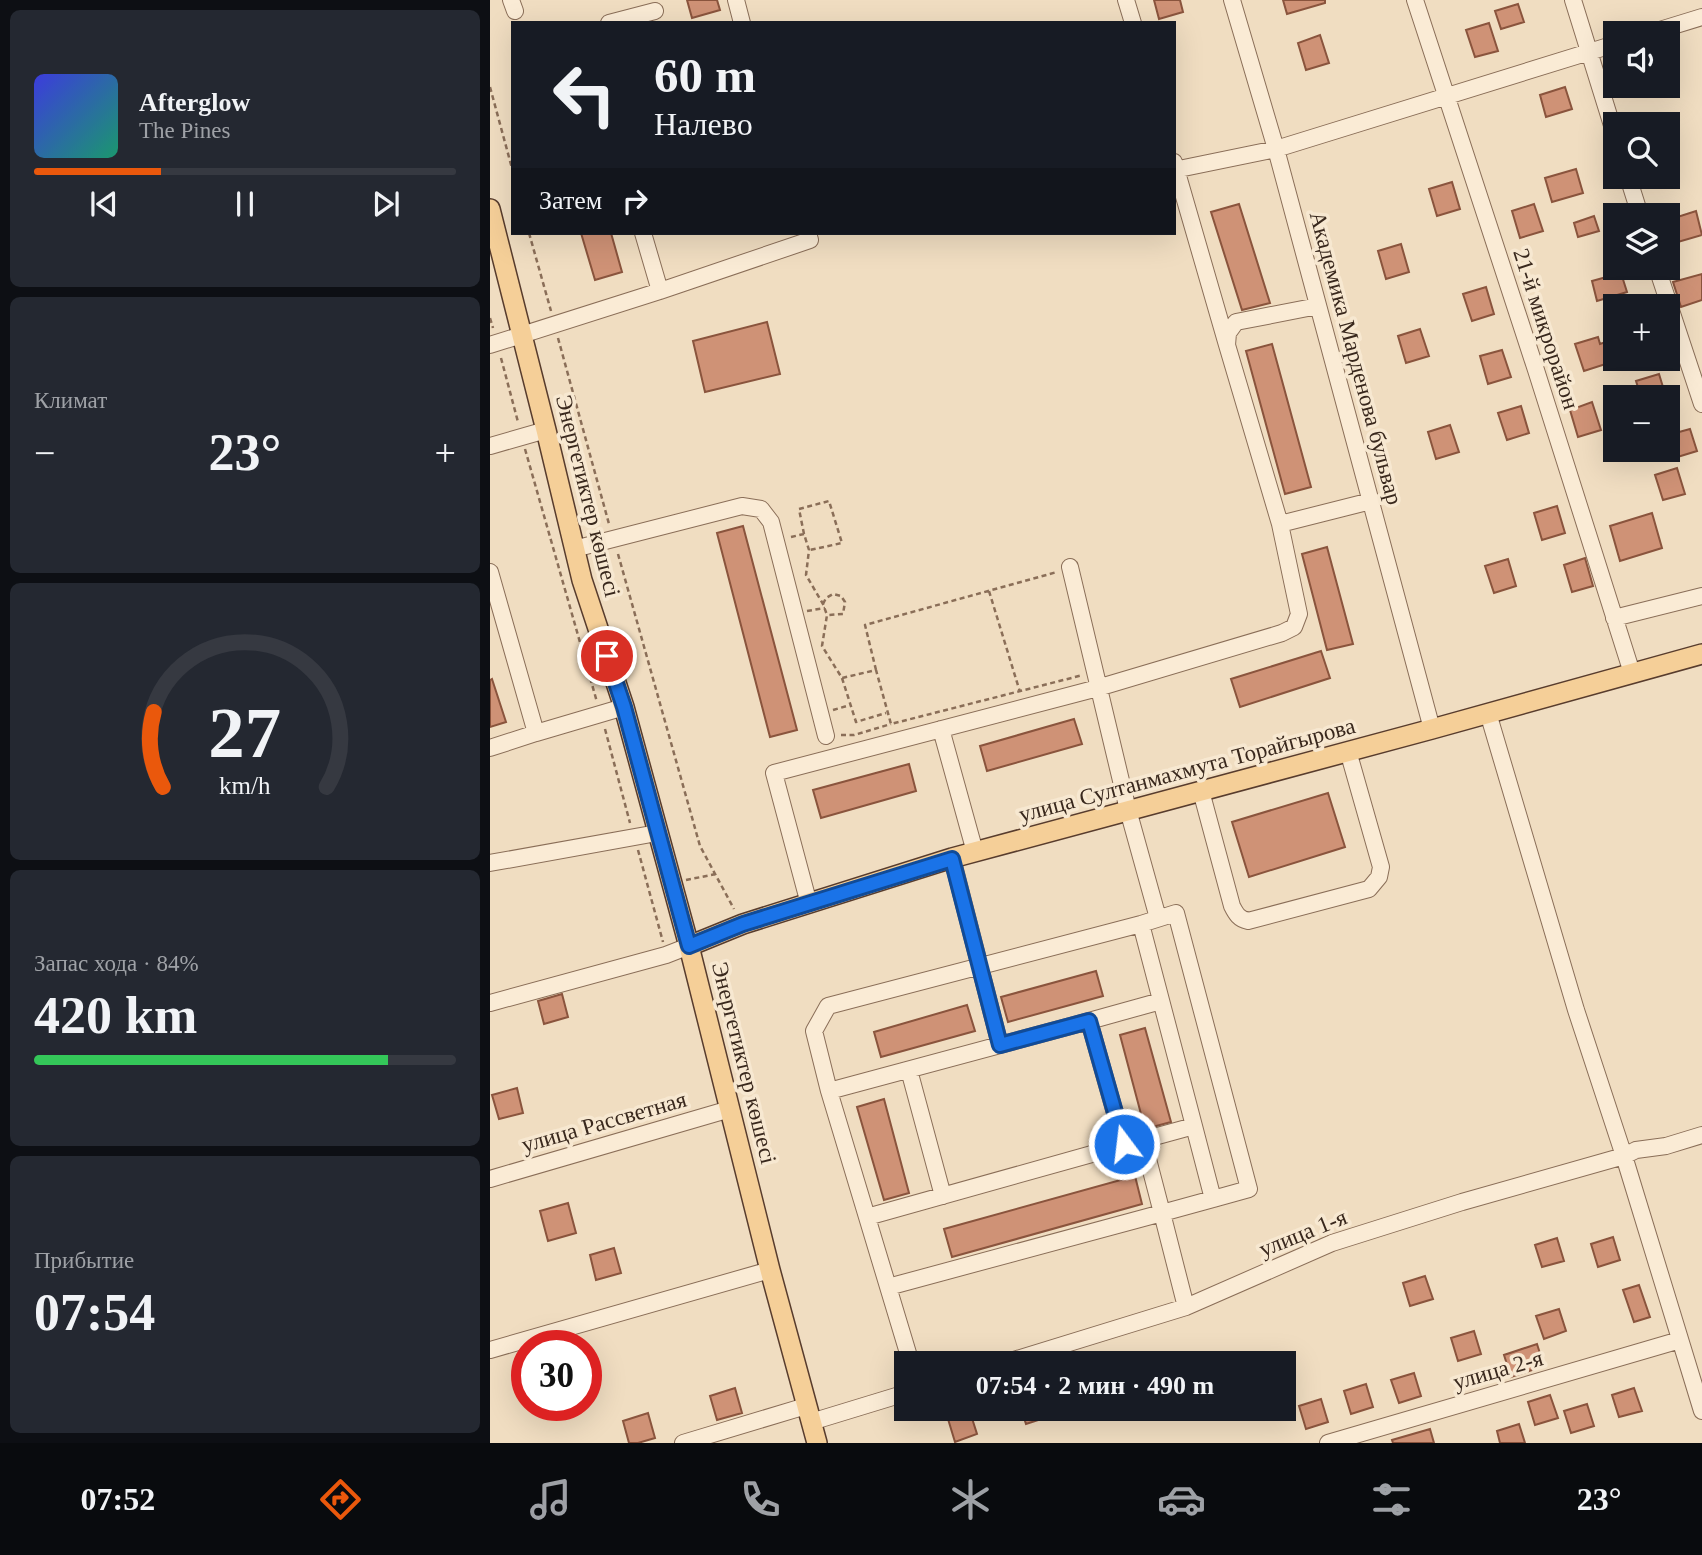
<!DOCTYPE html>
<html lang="ru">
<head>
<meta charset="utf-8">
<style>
  body { margin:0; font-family:"Times New Roman",serif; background:#242831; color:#f1f3f6; height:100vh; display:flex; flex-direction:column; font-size:26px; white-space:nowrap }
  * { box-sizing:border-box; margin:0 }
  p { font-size:23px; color:#9ea1a6 }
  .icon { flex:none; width:38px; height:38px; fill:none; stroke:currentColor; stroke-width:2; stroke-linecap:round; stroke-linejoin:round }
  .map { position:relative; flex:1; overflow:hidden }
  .panel { display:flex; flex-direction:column; gap:10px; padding:10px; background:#0d0f14; width:490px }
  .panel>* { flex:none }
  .banner { position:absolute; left:21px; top:21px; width:665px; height:214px; border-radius:0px; box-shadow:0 7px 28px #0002; background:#171b24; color:#f1f3f6; overflow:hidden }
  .buttons { position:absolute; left:1113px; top:21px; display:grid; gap:14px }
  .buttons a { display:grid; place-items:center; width:77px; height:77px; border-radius:0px; background:#171b24; box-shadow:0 7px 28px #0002; font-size:35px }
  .speed { position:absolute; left:21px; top:1330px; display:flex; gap:14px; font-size:35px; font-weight:700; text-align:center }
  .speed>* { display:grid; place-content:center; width:91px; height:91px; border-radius:50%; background:#171b24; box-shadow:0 7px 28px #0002; line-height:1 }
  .speed .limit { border:10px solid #d22; background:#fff; color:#111 }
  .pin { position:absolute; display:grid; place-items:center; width:60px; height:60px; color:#fff; margin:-30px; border:4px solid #fff; border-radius:50%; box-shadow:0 2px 7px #0007 }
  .me { position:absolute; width:77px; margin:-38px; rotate:345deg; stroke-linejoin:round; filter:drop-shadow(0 0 5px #0008) }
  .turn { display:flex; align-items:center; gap:24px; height:147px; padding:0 28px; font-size:32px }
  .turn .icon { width:91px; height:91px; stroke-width:2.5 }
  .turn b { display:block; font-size:49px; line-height:60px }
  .then { display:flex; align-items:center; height:66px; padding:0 28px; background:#0003; gap:14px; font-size:26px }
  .big { font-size:52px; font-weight:700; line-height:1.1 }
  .panel .tile { flex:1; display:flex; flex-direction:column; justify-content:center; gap:10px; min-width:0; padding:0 24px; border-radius:10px; background:#242831 }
  .panel .dial { align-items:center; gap:0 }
  .dial svg { height:182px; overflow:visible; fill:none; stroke:#363941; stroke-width:7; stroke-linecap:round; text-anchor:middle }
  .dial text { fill:#f1f3f6; stroke:none }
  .song { display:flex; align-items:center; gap:21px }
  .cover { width:84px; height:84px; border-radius:10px; background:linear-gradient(135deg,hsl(240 70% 55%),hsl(160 70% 35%)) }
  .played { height:7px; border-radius:4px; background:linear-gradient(90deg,#ea580c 30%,#363941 30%) }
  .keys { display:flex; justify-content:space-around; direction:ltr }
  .heat { display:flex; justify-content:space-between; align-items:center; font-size:38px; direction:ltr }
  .charge { height:10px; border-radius:5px; background:linear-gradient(90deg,#34c759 84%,#363941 0) }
  .trip { position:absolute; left:404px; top:1351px; width:402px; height:70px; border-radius:0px; background:#171b24; box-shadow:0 7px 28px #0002; font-weight:700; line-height:70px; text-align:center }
  .dock { display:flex; height:112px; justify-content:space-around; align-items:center; background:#090b0e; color:#9ea1a6 }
  .dock .icon { width:49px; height:49px }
  .dock .current { color:#ea580c }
  .dock b { font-size:32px; color:#f1f3f6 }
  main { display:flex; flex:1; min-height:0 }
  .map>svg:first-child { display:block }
  .building { fill:#cf9276; stroke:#8a543d; stroke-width:2 }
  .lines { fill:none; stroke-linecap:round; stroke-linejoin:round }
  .minor-casing { stroke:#8a6e58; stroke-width:18 }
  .major-casing { stroke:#583c2d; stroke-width:22 }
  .path { stroke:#8a6e58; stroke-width:2.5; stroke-dasharray:5 3.5; stroke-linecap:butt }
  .minor { stroke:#faebd5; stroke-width:16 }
  .major { stroke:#f5cf98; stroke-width:19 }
  .route-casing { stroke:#114b97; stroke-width:18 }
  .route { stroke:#1a73e8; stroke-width:12 }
  .labels { text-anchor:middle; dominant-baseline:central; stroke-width:7; stroke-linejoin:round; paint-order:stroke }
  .street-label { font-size:23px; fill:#39281d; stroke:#f7e8d1 }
</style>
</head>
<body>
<main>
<section class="panel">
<div class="tile">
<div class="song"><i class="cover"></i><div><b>Afterglow</b><p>The Pines</p></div></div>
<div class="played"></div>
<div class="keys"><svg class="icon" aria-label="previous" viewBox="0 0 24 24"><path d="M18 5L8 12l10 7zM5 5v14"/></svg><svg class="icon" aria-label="pause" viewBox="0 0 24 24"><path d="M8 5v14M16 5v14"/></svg><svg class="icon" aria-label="next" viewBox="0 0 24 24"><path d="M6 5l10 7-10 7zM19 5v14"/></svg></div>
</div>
<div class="tile"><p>Климат</p>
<div class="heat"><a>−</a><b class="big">23°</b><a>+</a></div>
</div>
<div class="tile dial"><svg viewBox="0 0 100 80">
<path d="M14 69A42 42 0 1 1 86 69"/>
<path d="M14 69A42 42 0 0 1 10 36" stroke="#ea580c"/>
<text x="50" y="56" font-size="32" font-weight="700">27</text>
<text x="50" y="72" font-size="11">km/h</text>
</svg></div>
<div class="tile"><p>Запас хода · 84%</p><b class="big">420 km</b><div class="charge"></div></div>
<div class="tile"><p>Прибытие</p><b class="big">07:54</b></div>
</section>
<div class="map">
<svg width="1212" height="1443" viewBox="0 0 1212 1443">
  <rect width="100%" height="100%" fill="#f0ddc1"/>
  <path class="building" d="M197 0H227L230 10 202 18Z
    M664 0H690L693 12 669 19Z
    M793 0H835V3L797 14Z
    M1028 4 1034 22 1011 29 1005 11Z
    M999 23 1008 51 985 57 976 30Z
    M830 35 839 63 816 70 808 43Z
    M1075 87 1082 109 1056 117 1050 95Z
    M1086 169 1093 193 1062 202 1055 178Z
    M962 182 970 209 947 216 939 189Z
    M749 204 780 303 752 310 721 212Z
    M1044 204 1053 231 1030 238 1022 211Z
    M1206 211 1212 235 1181 244 1178 232V220Z
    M1104 216 1109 231 1088 237 1084 223Z
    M91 233H121L132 272 105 280Z
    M911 244 919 272 896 279 888 251Z
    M1131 273 1137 292 1107 301 1102 281Z
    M1212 274V300L1191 307 1183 282Z
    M996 287 1004 314 982 321 973 294Z
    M277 322 290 374 215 392 203 341Z
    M930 329 939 356 916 363 908 336Z
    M1108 337 1110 344 1125 339V361L1094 371 1085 344Z
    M782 344 821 487 795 494 756 351Z
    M1012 350 1021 377 998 384 990 356Z
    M1169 374 1176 397H1151L1146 381Z
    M1102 402 1111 430 1088 437 1080 410Z
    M1031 406 1039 433 1017 440 1008 413Z
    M960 425 969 452 946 459 938 432Z
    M1200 429 1207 451 1181 459 1178 447V435Z
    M1187 468 1195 494 1173 500 1165 475Z
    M1067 506 1075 533 1052 540 1044 513Z
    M1162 513 1172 548 1130 561 1120 526Z
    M253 526 307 730 280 737 227 533Z
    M837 547 863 644 837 650 812 554Z
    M1095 558 1103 586 1082 592 1074 565Z
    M1018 559 1026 586 1004 593 995 566Z
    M831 651 840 678 750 707 741 679Z
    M2 679 16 722 0 727V680Z
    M584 719 592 744 497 771 490 746Z
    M419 764 426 791 331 818 323 790Z
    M838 793 855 847 759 877 742 822Z
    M606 971 613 996 518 1022 511 997Z
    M72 994 78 1017 54 1024 48 1001Z
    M477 1005 485 1031 391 1057 384 1032Z
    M655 1028 681 1122 655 1129 630 1035Z
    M27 1088 33 1113 9 1119 2 1095Z
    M394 1099 419 1193 394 1200 367 1107Z
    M645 1176 652 1204 462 1257 454 1229Z
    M78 1203 86 1233 58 1241 50 1211Z
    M1123 1237 1130 1260 1108 1267 1101 1244Z
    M1067 1238 1074 1261 1052 1267 1045 1245Z
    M124 1248 131 1273 106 1280 100 1255Z
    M935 1276 943 1299 920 1306 913 1283Z
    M1149 1285 1160 1317 1144 1322 1133 1290Z
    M1069 1309 1076 1331 1054 1339 1046 1316Z
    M984 1331 991 1354 968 1361 961 1338Z
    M1047 1344 1054 1366 1021 1377 1014 1355Z
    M924 1373 931 1396 909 1403 901 1380Z
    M876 1384 883 1407 861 1414 854 1391Z
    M245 1388 252 1413 227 1420 220 1396Z
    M1144 1388 1152 1411 1129 1417 1122 1395Z
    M1060 1395 1068 1418 1045 1425 1038 1402Z
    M831 1399 838 1422 816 1429 809 1406Z
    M1097 1404 1104 1426 1081 1433 1074 1411Z
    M531 1409H576V1411L536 1424Z
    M480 1412 487 1434 465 1442 458 1419Z
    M158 1413 165 1438 148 1443H139L133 1421Z
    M1029 1424 1035 1443H1010L1007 1431Z
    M940 1429 944 1443H903L902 1440Z"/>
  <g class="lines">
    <defs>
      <path id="minor" d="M21 0 25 11
        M246 0 252 23
        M636 0 643 23
        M742 0 786 149 942 729
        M925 0 1046 370 1142 673
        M1083 0 1125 135
        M119 23 165 11
        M1160 33 1212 17
        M684 162 737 345
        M684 170 786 149 1125 44
        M1138 177 1150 215
        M1167 268 1212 404
        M170 291 320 240 318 233
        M0 345 170 291 153 233
        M0 446 56 430
        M790 524 881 501
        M84 549 252 506 271 509 281 522 336 736
        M580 567 638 810 668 918
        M0 572 46 733 134 707
        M1124 618 1212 596
        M451 729 485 852
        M0 748 46 733
        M711 791 742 906C746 914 749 919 758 921L879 889 889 877 891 867 858 751
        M462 858 510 1045
        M0 863 167 833
        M319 904 284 773 604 689 792 633 804 627 809 614 790 524 737 345 738 333 746 322 828 306
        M651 924 704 1126 653 1140
        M0 1003 176 955 199 946
        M419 1070 453 1196
        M339 1091 599 1021
        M1212 1135 1176 1146 1146 1150 1134 1156 1212 1411
        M0 1179 240 1109
        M377 1217 634 1145 599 1021 671 1001
        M398 1287 672 1213 653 1140 634 1145
        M696 1307 672 1213 723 1199 704 1126
        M0 1350 280 1270
        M421 1363 339 1091 324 1031 338 1006 651 924 686 913 759 1189 723 1199
        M514 1363 696 1307 842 1243 972 1202 1134 1156 1086 1010 998 713
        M321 1422 416 1393
        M193 1443 316 1406
        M838 1443 1190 1340"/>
      <path id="major" d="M0 209 56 430 92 580 134 707 199 946 280 1270 327 1443
        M199 946 253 924 462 858 942 729 1212 654"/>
    </defs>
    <use href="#minor" class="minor-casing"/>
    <use href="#major" class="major-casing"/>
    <path class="path" d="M0 87 23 172
      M39 233 61 311
      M0 318 3 328
      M68 338 119 524
      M11 358 28 422
      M35 449 107 702
      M314 534 309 509 339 501 352 543 320 550
      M301 537 314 534 319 550 316 575 333 604 337 615 332 646 352 678 386 670 401 724 593 675
      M128 554 210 846 244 909
      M107 569 108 564 114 558
      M499 591 530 692
      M333 604 336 598 343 594 351 596 355 602 353 614 338 615
      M317 611 335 608
      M386 670 375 625 567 572
      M352 678 366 722 396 713
      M343 710 360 705
      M115 729 140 823
      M351 735H364L401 724
      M148 850 173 942
      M196 880 226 874"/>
    <use href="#minor" class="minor"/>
    <use href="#major" class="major"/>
  </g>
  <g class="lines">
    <defs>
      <path id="route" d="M117 656 134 707 199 946 253 924 462 859 510 1045 599 1021 634 1144"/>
    </defs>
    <use href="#route" class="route-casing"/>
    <use href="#route" class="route"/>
  </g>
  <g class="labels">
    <g class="street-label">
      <text transform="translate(1056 329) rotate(72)">21-й микрорайон</text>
      <text transform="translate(866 358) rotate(75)">Академика Марденова бульвар</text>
      <text transform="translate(98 496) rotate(76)">Энергетиктер көшесі</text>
      <text transform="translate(697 770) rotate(-15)">улица Султанмахмута Торайгырова</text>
      <text transform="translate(254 1063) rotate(76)">Энергетиктер көшесі</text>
      <text transform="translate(114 1122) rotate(-16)">улица Рассветная</text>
      <text transform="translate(813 1233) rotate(-22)">улица 1-я</text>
      <text transform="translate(1008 1370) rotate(-16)">улица 2-я</text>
    </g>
  </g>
</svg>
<div class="buttons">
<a><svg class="icon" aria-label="sound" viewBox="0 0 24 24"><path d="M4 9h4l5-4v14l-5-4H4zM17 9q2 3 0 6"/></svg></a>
<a><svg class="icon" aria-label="search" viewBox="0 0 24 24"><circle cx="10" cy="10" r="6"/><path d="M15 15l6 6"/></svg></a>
<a><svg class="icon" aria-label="layers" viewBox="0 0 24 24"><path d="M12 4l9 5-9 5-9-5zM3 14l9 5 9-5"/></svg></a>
<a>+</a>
<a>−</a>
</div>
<div class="speed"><div class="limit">30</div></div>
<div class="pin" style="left:117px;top:656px;background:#d93025"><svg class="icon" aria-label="arrive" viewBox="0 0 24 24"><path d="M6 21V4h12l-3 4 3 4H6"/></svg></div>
<svg class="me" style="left:634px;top:1144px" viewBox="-20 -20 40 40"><circle r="17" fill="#1a73e8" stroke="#fff" stroke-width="3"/><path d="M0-11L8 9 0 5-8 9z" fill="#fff"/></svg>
<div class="trip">07:54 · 2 мин · 490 m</div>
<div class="banner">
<div class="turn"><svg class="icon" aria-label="left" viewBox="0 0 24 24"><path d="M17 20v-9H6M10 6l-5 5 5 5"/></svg><div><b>60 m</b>Налево</div></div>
<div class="then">Затем<svg class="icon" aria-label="right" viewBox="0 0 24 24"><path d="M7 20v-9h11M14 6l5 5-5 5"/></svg></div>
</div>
</div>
</main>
<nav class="dock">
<b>07:52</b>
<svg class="icon current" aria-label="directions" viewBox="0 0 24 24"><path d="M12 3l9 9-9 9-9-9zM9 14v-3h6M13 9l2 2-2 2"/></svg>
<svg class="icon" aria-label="music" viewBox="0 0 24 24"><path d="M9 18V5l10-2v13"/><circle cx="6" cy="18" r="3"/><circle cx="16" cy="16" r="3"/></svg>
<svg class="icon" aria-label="phone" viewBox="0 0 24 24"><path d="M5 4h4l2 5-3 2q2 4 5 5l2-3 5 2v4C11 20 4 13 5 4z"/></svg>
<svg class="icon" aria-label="climate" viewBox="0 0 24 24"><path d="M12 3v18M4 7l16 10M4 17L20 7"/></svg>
<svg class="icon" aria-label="car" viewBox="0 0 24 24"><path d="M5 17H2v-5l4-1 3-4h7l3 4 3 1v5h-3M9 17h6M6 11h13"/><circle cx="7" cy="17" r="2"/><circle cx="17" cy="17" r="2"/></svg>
<svg class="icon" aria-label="filters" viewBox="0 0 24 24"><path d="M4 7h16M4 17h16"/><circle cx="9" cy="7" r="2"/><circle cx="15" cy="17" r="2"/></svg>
<b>23°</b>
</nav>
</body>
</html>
